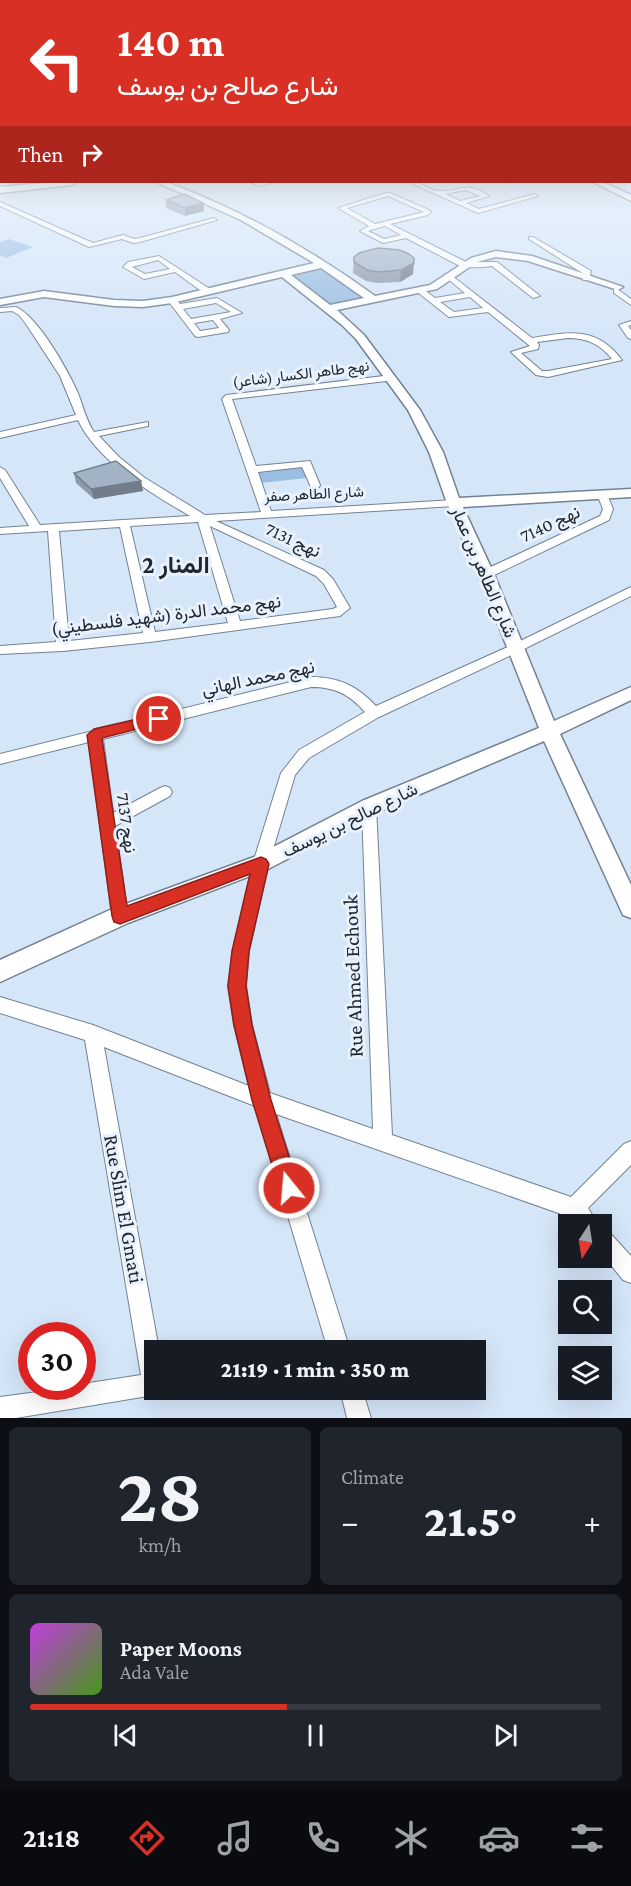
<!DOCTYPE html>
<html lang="en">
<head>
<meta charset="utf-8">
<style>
  body { margin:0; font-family:"Crimson Pro",Vazirmatn,serif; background:#20242c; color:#f1f3f6; height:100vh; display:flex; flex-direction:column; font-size:22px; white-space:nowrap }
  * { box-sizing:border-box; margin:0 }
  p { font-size:20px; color:#9ea1a6 }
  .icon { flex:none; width:33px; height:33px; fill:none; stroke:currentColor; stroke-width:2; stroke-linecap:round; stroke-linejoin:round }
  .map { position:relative; height:1418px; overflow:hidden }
  .panel { display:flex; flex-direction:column; gap:9px; padding:9px; background:#0d0f14; flex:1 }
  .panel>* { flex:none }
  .hud { position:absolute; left:0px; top:0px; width:632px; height:183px; box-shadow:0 6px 24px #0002; background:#d93025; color:#fff; overflow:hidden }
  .needle { width:39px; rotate:192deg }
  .fabs { position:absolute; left:558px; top:1214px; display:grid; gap:12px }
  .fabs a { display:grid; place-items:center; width:54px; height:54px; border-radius:0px; background:#171b24; box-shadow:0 6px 24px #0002; font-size:30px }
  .speed { position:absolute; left:18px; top:1322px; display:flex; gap:12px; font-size:30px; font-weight:700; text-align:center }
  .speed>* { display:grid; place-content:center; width:78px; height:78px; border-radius:50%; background:#171b24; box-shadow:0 6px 24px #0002; line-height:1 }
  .speed .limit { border:9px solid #d22; background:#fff; color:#111 }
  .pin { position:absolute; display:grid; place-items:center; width:51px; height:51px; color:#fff; margin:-26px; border:3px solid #fff; border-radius:50%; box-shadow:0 2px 6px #0007 }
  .me { position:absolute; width:66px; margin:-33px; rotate:343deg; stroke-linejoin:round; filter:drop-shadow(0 0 4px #0008) }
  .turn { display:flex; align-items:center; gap:21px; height:126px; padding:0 18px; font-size:27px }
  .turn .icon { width:78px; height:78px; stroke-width:2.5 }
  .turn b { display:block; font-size:42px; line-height:51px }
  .then { display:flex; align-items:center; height:57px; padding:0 18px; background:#0003; gap:12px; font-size:22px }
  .big { font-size:45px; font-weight:800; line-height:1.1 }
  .panel .widget { flex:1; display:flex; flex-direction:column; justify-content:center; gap:9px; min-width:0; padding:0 21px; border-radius:9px; background:#20242c }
  .panel .dial { align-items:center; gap:0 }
  .dial b { font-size:78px; line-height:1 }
  .song { display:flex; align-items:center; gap:18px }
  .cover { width:72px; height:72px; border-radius:9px; background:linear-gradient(135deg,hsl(290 70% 55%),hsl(100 70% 35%)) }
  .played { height:6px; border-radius:3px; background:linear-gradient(90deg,#d93025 45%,#363941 45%) }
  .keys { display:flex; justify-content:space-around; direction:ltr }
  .heat { display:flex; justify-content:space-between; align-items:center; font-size:33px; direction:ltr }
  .panel .tiles { flex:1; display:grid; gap:9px; grid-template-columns:1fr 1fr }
  .widget:last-child { grid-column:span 2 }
  .trip { position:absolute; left:144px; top:1340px; width:342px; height:60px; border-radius:0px; background:#171b24; box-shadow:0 6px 24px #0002; font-weight:800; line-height:60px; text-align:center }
  .menu { display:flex; height:96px; justify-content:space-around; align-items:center; background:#090b0e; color:#9ea1a6 }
  .menu .icon { width:42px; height:42px }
  .menu .current { color:#d93025 }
  .menu b { font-size:27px; color:#f1f3f6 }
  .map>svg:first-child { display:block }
  .green { fill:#9bbee3 }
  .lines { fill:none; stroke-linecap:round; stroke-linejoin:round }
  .street-casing { stroke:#738293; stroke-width:2 }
  .secondary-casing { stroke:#738293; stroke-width:3 }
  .highway-casing { stroke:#fff; stroke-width:3 }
  .street { fill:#fff; fill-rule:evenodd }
  .secondary { fill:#fff; fill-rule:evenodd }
  .highway { fill:#96c5f8; fill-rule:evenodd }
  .wall { fill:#8c9aaa }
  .shaded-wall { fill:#727d8b }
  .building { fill:#a3b3c6; stroke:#727d8b; stroke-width:1.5 }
  .route { fill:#d93025; stroke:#8d1f18; stroke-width:1.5 }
  .labels { text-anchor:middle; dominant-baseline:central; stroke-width:6; stroke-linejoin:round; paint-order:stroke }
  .far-street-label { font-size:15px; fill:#20262d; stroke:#e8f2fe }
  .street-label { font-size:18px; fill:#20262d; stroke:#e8f2fe }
  .near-street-label { font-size:21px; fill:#20262d; stroke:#e8f2fe }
  .district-label { font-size:24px; font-weight:bold; fill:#20262d; stroke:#e8f2fe }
</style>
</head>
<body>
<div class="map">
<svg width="631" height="1418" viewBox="0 0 631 1418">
  <rect width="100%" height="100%" fill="#d5e6f9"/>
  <path class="green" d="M9 239 33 247 6 258 0 255V242Z
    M322 267 365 298 331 306 290 274Z
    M302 467 306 478 261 483 258 472Z"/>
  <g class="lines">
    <defs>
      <path id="street" d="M0 143H2V147H0Z
        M630 148H631V152H630Z
        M630 164H631V168H630Z
        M2 167V171L0 172V168Z
        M249 182H274L261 186Z
        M409 182C420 181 429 191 440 191 462 192 466 180 489 196L466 203 479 209 535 194 538 196 478 213ZM466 190 480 196 460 201 445 194Z
        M386 193H390L431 211 428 215 390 224 466 262H497L540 296 533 298 492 266C481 268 472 267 462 267L406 238 383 243 360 231 369 226 338 208ZM388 196 424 212 375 224 347 208ZM384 226H385L401 235 384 239 368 231Z
        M0 202 93 243 123 235 134 239 140 238 214 218 217 220 140 242 133 243 122 239 89 247 0 206Z
        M529 237H533L591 271 589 280H583L584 274 529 239Z
        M159 256 210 289V293H204L175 272 144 279 123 267 128 262ZM158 260 170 269 145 274 132 267Z
        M451 275 532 338C570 332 596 326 622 360L548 377 536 375 511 352 530 346 488 312 449 317 416 291 423 289 435 298 465 293 448 279 447 277ZM470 297 483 308 454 312 440 302ZM568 338C587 338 600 344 612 359L548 371H542L521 353 538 349 539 345 537 342Z
        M617 289 631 299V305L614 293V289Z
        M169 298H175L180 304 217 298 242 313 220 319 229 330 228 332 198 337 195 336 169 302ZM216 303 231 312 191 319 183 309ZM213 320 219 328 200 331 194 323Z
        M16 307C39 318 67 369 78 393 83 406 86 420 94 432L148 422V426L99 436 119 457 145 478 205 515 261 512 222 399 226 395 392 375 396 378 395 380 232 399 256 466 310 461 320 485 319 487H311L302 467 258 472 271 511 454 500 459 503 454 506 216 521 324 570 333 579 350 608 340 616 150 642 63 651 0 654V646L56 642 48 531 0 534V528L29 526 0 478V467L5 470 40 525 190 516C152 494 97 461 78 420L0 438V432L76 415 60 376 26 324 19 315 12 311 0 312V308ZM198 522 228 623 155 632 130 526ZM210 526 316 576 324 584 337 607 333 609 240 621ZM120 527 143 633 69 641 59 531Z
        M631 321V325L628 326 631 330V339L628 338 619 325Z
        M602 491 607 494 613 509 609 520 490 577H482L480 574 482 571 600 516 603 509 597 494Z
        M631 587V596L520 651 379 717 309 758 295 775 269 863 249 951 246 986 252 1025 270 1093 373 1129 362 807 364 803 369 801 374 803 376 807 392 1135 571 1197 624 1144 631 1141V1165L588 1208 598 1224H574L567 1216 276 1114 350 1350H328L255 1106 104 1047 159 1350H154V1389H163L162 1392 154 1395 16 1418H0V1397L82 1386V1384L141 1375 85 1040 0 1013V997L93 1025 249 1086 234 1025 228 986 233 951 253 863 281 773 299 750 365 712C349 694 335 687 311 687L103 739 113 813 160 788 165 786 170 788 172 792 170 796 115 826 128 916 126 921 120 923 114 921 112 916 89 742 0 764V754L311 677C339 677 357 686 376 706L512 645Z
        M602 1229 609 1232 631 1256V1283L623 1280 602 1254Z
        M340 1389H362L371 1418H347Z"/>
      <path id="secondary" d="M54 182H76L72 185 0 193V187Z
        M156 182H166C242 210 310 249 375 296L430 285 471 258 496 251 532 256 623 287 618 290 528 261 496 257 477 262 437 289 337 310 364 335 420 410 443 452 459 498 631 489V497L463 507 494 574 554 721 631 687V700L560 734 631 885V918L623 915 544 741 376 813 268 869 128 923 0 982V960L112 909 254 857 362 801 539 728 478 574 447 503 429 452 408 410 356 339 342 325 282 277 172 303 143 307 114 306 44 297 0 305V299L44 291 114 300 143 301 172 297 314 263 241 220ZM321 268 364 298 330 305 291 275Z
        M593 182H603L631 195V201Z"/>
      <path id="highway" d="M0 173H2V179H0Z"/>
    </defs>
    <use href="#street" class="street-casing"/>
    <use href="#secondary" class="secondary-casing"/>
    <use href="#highway" class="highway-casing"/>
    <use href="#street" class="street"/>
    <use href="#secondary" class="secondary"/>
    <use href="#highway" class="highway"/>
  </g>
  <path class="wall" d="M166 200 203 203 204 211 185 216 166 208Z
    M354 257 413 274 400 282 377 283 366 281 353 273Z
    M74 473 141 481 143 491 94 499 76 483Z"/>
  <path class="shaded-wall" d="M203 203 204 211 185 216V208Z
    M414 263 413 274 400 282 401 270Z
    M141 481 143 491 94 499 91 489Z"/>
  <path class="building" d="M184 194 203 203 185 208 166 200Z
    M378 248 400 250 409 254 414 258V263L401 270 378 272 367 270 354 262V257L359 253Z
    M116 461 141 481 91 489 74 473Z"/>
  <linearGradient id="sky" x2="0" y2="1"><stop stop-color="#77a7d7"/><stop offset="0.42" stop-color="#ecf4fc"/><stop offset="1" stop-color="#ecf4fc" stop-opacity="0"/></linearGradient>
  <rect width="631" height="342" fill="url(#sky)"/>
  <path class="route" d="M159 714 166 719 164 722 102 738 127 906 261 857 266 859 269 864 249 951 246 986 252 1025 271 1100 299 1188 296 1195 289 1198 282 1195 279 1188 252 1100 234 1025 228 986 232 951 250 874 120 924 114 922 112 916 87 735 94 729Z"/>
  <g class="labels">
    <g class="far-street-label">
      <text transform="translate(301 374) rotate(-7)">نهج طاهر الكسار (شاعر)</text>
      <text transform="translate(314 494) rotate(-3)">شارع الطاهر صفر</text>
    </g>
    <g class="street-label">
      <text transform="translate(550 524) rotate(-25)">نهج 7140</text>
      <text transform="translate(293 540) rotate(25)">نهج 7131</text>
      <text transform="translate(484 572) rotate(67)">شارع الطاهر بن عمار</text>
      <text transform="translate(166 615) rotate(-7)">نهج محمد الدرة (شهيد فلسطيني)</text>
      <text transform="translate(258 678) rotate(-12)">نهج محمد الهاني</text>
      <text transform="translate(350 820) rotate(-26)">شارع صالح بن يوسف</text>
      <text transform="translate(127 823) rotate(82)">نهج 7137</text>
    </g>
    <g class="near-street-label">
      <text transform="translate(353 976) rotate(-92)">Rue Ahmed Echouk</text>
      <text transform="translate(124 1209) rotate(80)">Rue Slim El Gmati</text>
    </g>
    <g class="district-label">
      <text x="176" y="564">المنار 2</text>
    </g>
  </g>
</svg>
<div class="fabs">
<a><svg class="needle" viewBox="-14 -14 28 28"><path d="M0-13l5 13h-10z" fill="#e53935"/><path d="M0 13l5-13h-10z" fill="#9ea1a6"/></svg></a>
<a><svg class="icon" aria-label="search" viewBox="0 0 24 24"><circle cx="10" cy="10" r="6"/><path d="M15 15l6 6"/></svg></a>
<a><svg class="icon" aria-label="layers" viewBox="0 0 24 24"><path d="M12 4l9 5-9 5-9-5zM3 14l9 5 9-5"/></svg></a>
</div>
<div class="speed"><div class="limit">30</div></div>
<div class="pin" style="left:159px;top:719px;background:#d93025"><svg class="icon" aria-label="arrive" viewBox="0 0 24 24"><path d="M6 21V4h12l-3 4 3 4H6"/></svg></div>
<svg class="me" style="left:289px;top:1188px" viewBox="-20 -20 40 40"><circle r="17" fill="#d93025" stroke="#fff" stroke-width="3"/><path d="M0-11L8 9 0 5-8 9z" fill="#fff"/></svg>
<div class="trip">21:19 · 1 min · 350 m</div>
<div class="hud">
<div class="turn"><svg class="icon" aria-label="left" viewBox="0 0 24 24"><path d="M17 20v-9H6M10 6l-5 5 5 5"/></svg><div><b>140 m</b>شارع صالح بن يوسف</div></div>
<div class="then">Then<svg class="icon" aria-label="right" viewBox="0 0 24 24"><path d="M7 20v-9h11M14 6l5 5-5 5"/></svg></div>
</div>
</div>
<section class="panel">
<div class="tiles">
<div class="widget dial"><b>28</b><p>km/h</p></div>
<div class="widget"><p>Climate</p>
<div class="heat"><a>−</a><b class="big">21.5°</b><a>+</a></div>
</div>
<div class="widget">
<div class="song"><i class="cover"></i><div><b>Paper Moons</b><p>Ada Vale</p></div></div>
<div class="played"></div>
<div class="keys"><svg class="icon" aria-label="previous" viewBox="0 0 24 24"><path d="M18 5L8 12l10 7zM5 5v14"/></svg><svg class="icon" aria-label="pause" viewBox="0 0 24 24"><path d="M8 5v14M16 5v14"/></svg><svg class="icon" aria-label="next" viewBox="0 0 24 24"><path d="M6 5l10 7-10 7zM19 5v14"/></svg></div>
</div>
</div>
</section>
<nav class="menu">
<b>21:18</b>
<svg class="icon current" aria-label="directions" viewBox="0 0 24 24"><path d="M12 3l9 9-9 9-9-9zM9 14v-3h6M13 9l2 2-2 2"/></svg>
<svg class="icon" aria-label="music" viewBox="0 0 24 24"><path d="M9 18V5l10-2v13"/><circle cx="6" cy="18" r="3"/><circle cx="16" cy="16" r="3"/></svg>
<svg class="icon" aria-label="phone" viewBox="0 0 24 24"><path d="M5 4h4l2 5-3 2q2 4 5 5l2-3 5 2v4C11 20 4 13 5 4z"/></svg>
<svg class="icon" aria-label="climate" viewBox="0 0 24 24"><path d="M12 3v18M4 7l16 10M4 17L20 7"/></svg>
<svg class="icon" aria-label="car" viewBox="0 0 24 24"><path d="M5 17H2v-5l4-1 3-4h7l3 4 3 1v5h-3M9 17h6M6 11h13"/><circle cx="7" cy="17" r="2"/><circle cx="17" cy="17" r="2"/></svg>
<svg class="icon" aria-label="filters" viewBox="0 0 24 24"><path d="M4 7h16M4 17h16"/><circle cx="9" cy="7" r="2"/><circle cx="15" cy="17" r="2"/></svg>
</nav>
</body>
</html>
